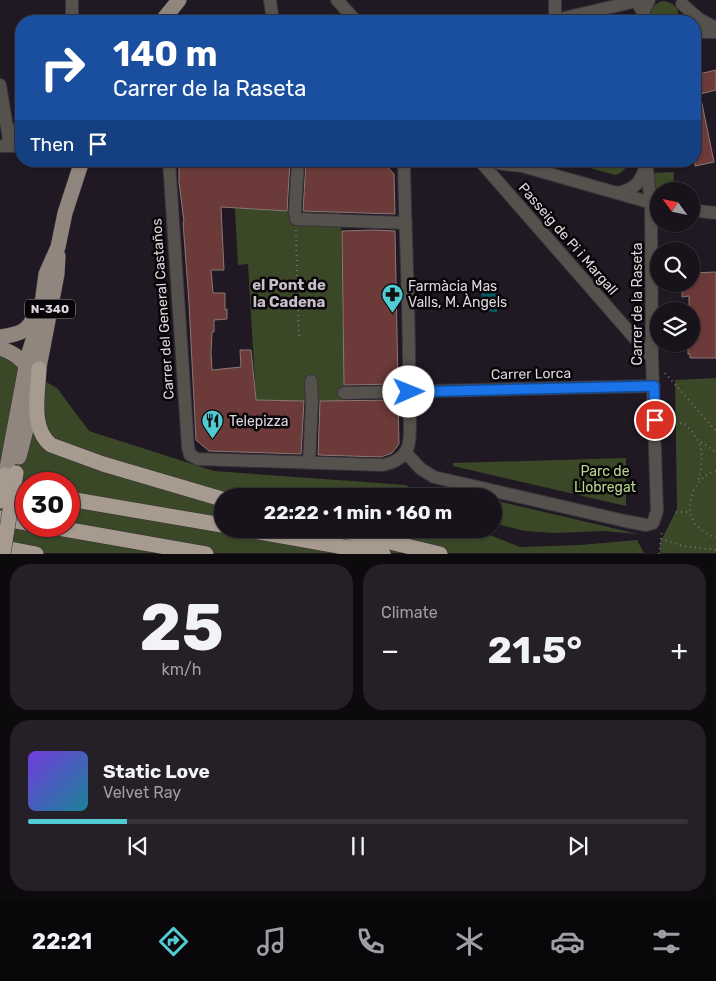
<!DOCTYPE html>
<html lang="en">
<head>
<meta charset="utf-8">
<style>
  body { margin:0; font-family:Rubik,sans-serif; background:#252027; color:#f1f3f6; height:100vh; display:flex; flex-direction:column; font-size:19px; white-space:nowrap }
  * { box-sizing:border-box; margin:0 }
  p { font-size:16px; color:#9f9ea2 }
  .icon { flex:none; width:28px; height:28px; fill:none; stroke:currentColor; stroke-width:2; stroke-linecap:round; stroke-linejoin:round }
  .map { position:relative; height:554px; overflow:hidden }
  .side { display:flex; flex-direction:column; gap:10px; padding:10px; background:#0d0a0e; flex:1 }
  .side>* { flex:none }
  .top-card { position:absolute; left:15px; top:15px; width:686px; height:152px; border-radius:20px; box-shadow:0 1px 4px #0004,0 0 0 1px #363239; background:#1a4fa0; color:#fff; overflow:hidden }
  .needle { width:32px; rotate:303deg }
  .buttons { position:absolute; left:650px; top:182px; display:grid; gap:10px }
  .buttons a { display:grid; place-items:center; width:50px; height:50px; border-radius:50%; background:#18121a; box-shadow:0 1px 4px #0004,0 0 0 1px #363239; font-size:25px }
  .speed { position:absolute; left:15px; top:472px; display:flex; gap:10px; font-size:25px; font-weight:700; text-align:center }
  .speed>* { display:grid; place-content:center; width:65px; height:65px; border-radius:50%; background:#18121a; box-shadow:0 1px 4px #0004,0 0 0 1px #363239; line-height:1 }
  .speed .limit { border:8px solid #d22; background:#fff; color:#111 }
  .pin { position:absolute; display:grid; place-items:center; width:42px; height:42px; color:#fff; margin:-21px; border:2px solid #fff; border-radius:50%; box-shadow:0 1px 5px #0007 }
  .me { position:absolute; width:55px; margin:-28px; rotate:89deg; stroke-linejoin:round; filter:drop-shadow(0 0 4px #0008) }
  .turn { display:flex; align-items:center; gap:18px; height:105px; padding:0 15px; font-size:22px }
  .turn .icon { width:65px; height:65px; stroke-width:2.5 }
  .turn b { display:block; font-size:35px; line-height:42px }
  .then { display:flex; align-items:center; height:48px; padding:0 15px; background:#0003; gap:10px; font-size:19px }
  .big { font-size:38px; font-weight:700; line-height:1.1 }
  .side .widget { flex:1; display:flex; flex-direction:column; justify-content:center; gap:8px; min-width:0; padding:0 18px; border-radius:20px; background:#252027 }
  .side .dial { align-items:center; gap:0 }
  .dial b { font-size:65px; line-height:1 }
  .song { display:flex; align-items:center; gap:15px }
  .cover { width:60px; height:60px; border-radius:8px; background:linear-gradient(135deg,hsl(260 70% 55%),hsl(190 70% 35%)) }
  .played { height:5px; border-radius:2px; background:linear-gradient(90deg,#51ccd2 15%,#363239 15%) }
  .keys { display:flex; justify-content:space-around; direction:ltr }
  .heat { display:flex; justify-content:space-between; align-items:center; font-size:28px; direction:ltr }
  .side .tiles { flex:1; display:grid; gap:10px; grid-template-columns:1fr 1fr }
  .widget:last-child { grid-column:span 2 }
  .trip { position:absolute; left:214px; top:488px; width:288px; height:50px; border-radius:25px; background:#18121a; box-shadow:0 1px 4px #0004,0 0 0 1px #363239; font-weight:700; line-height:50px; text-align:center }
  .dock { display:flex; height:80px; justify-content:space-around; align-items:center; background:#0a070a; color:#9f9ea2 }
  .dock .icon { width:35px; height:35px }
  .dock .current { color:#51ccd2 }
  .dock b { font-size:22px; color:#f1f3f6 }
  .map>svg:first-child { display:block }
  .green { fill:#3a4828; fill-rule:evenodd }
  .water { fill:#085b62 }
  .building { fill:#6c3a38; stroke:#8a7977 }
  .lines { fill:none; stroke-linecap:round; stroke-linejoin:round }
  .minor-casing { stroke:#3a333c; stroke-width:14 }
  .major-casing { stroke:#3a333c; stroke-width:16 }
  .highway-casing { stroke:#3a333c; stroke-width:16 }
  .path { stroke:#777179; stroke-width:2; stroke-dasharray:1 4; stroke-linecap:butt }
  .minor { stroke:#55514c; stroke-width:12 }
  .major { stroke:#90867d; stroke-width:15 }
  .highway { stroke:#a79b90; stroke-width:15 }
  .highway-bridge-casing { stroke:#3a333c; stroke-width:16; stroke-linecap:butt }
  .highway-bridge { stroke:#a79b90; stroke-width:15 }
  .route-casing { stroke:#114b97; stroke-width:12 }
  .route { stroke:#1a73e8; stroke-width:9 }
  .labels { text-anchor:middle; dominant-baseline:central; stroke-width:5; stroke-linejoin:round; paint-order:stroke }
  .shield { fill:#080508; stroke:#9d999e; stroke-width:1 }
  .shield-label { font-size:12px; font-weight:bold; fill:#ddd8de }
  .street-label { font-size:14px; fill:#ddd8de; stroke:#080508 }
  .poi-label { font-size:14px; fill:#ddd8de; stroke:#080508; text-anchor:start }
  .park-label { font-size:14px; fill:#b5d68e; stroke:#080508 }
  .neighbourhood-label { font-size:15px; font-weight:bold; fill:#c8bdca; stroke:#080508 }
</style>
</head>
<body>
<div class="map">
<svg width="716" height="554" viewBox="0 0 716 554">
  <rect width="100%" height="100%" fill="#201822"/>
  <path class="green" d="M663 1C675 2 681 10 677 21H651C649 11 653 3 663 1Z
    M565 161H627C627 169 622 173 615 175Z
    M674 172 673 191H659L658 195 654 189 652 173Z
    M235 208 295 212 341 213 344 402 256 400 248 264 238 265Z
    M0 356 57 388 89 431 214 471 406 485 422 496H222V529H474L520 547 580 545 637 540 644 553H0ZM26 484H69V526H26Z
    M716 378V553H660V543L677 509 675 380Z
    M626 458V506L453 466V463Z
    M493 500 638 534 603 531 556 533 539 532 524 531 493 523Z"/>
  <path class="water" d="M481 284 496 285 497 312 482 311Z"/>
  <path class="building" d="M716 70V90L700 94 714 162 695 166V75Z
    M185 161H290L287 211 221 207 224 270H211L213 293H225V310L227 309V319L214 320V332H212L211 353 212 370 241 367 240 350H251L256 400 304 401 301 454 209 451 196 440 189 303 183 222H184L179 182V168Z
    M306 161H382L394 174 395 214 303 211Z
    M374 230 395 231 398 384 344 385 342 231Z
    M716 272V358H690V354H688V344H691V311H689V296L682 297V284H691V273Z
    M398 400 399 444 392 453 381 457 318 455 320 401Z"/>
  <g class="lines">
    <defs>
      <path id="minor" d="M270 0 273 21
        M337 0 356 21
        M555 0V20
        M682 4 699 19 716 28
        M644 19V10L649 0
        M72 21V0
        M551 21 637 1 643 13
        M695 32H716
        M0 85 10 146
        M13 130H21
        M0 146H21
        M169 161 188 447 190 455 198 459 381 465C392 464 404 458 408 447 412 434 409 404 409 390 410 314 405 237 404 161
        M480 161 652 358
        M490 161 503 164 522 166
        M513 161 522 166 659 205
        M617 193C635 190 641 182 646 165
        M691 210 716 213
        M295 212 298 161
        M296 219 406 223
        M344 393 654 386
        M405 452 421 469 434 477 625 521 646 525 653 523 657 511 652 358 651 204 646 161
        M309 463 312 401 311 381"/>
      <path id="major" d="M162 21 179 0
        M0 337C18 334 28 333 35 314
        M0 348C12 352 25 360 29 373
        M19 457 30 414 57 274 58 256
        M6 473 28 356 40 318 46 274 58 247 65 213 82 161"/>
      <path id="highway" d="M39 369C38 394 30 428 51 445L103 464 222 499
        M1 487 26 492
        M69 499 222 525
        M0 518 26 523
        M47 526 206 554
        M242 529 383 554
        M335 529 440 554
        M0 547 36 554"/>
    </defs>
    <use href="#minor" class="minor-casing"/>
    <use href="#major" class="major-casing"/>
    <use href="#highway" class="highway-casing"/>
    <path class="path" d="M296 230 299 340
      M665 373 716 431
      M675 422 685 424C706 445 703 455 698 483
      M701 442 716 452
      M716 471C700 474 688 495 690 511 691 523 704 535 716 537
      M676 512H690
      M661 539 683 546 716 550
      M659 554 662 531"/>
    <use href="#minor" class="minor"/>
    <use href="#major" class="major"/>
    <use href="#highway" class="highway"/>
    <defs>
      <path id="highway-bridge" d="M0 501 5 475
        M3 554 16 473"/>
    </defs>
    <use href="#highway-bridge" class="highway-bridge-casing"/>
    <use href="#highway-bridge" class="highway-bridge"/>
  </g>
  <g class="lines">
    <defs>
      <path id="route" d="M409 392 654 386 655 420"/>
    </defs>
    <use href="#route" class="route-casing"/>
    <use href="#route" class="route"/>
  </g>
  <defs>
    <symbol id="pharmacy-pin" viewBox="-11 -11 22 30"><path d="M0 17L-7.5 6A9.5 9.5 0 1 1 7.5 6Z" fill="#51ccd2" stroke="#080508"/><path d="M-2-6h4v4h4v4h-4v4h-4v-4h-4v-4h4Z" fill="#111"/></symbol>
    <symbol id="restaurant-pin" viewBox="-11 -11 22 30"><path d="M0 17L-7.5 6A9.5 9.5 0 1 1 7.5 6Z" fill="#51ccd2" stroke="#080508"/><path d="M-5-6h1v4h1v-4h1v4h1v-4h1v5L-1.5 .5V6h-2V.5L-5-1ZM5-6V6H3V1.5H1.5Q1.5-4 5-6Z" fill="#111"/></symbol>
  </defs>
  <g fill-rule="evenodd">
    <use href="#pharmacy-pin" x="380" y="282" width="25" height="34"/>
    <use href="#restaurant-pin" x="200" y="408" width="25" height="34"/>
  </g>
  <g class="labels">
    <rect class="shield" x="25" y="299.5" width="50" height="19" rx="4"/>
    <g class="shield-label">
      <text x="50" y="309">N-340</text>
    </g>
    <g class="street-label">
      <text transform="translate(568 239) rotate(49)">Passeig de Pi i Margall</text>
      <text transform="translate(637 304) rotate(-90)">Carrer de la Raseta</text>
      <text transform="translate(163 309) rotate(-94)">Carrer del General Castaños</text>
      <text transform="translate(531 374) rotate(-1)">Carrer Lorca</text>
    </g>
    <g class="poi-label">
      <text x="408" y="286">Farmàcia Mas<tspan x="408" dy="16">Valls, M. Àngels</tspan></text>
      <text x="229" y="421">Telepizza</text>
    </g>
    <g class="park-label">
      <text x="605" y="471">Parc de<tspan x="605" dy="16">Llobregat</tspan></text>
    </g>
    <g class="neighbourhood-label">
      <text x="289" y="285">el Pont de<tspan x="289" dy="17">la Cadena</tspan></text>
    </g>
  </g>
</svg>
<div class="buttons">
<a><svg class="needle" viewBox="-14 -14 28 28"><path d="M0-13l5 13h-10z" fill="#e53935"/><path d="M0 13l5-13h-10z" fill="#9f9ea2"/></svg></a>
<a><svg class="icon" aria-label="search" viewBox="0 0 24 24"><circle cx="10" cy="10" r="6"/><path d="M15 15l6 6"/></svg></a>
<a><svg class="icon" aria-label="layers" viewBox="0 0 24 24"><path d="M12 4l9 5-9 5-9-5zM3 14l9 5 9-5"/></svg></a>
</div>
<div class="speed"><div class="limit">30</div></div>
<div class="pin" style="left:655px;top:420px;background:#d93025"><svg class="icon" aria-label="arrive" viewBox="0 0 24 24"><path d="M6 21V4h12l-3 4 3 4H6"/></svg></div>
<svg class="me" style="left:409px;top:392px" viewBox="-20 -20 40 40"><circle r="19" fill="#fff"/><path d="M0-13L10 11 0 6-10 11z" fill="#1a73e8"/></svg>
<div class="trip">22:22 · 1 min · 160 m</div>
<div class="top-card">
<div class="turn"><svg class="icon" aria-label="right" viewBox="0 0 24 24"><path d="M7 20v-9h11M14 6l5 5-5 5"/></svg><div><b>140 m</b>Carrer de la Raseta</div></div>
<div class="then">Then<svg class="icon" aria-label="arrive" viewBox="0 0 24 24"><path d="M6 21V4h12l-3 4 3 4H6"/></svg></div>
</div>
</div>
<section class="side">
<div class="tiles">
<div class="widget dial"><b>25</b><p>km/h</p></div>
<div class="widget"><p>Climate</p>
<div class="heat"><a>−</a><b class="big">21.5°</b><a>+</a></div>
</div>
<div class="widget">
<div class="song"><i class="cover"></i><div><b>Static Love</b><p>Velvet Ray</p></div></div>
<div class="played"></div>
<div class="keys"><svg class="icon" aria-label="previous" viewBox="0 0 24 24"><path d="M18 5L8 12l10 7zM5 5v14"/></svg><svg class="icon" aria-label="pause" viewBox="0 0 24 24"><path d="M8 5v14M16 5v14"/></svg><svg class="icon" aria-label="next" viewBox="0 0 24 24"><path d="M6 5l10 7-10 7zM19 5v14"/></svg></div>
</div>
</div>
</section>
<nav class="dock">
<b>22:21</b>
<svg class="icon current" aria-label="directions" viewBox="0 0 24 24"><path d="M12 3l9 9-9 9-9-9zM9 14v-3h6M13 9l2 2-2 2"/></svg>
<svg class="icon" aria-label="music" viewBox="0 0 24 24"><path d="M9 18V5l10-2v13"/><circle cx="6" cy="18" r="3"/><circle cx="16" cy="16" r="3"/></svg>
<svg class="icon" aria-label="phone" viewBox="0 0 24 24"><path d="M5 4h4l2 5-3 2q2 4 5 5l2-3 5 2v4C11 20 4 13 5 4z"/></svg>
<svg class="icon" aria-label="climate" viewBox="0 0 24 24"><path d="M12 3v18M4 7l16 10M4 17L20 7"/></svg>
<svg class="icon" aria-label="car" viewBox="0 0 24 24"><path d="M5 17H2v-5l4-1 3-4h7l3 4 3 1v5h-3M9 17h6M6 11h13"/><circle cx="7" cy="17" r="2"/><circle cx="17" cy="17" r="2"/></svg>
<svg class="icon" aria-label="filters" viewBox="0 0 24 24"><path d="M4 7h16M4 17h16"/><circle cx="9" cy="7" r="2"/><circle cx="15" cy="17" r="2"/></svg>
</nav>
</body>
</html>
